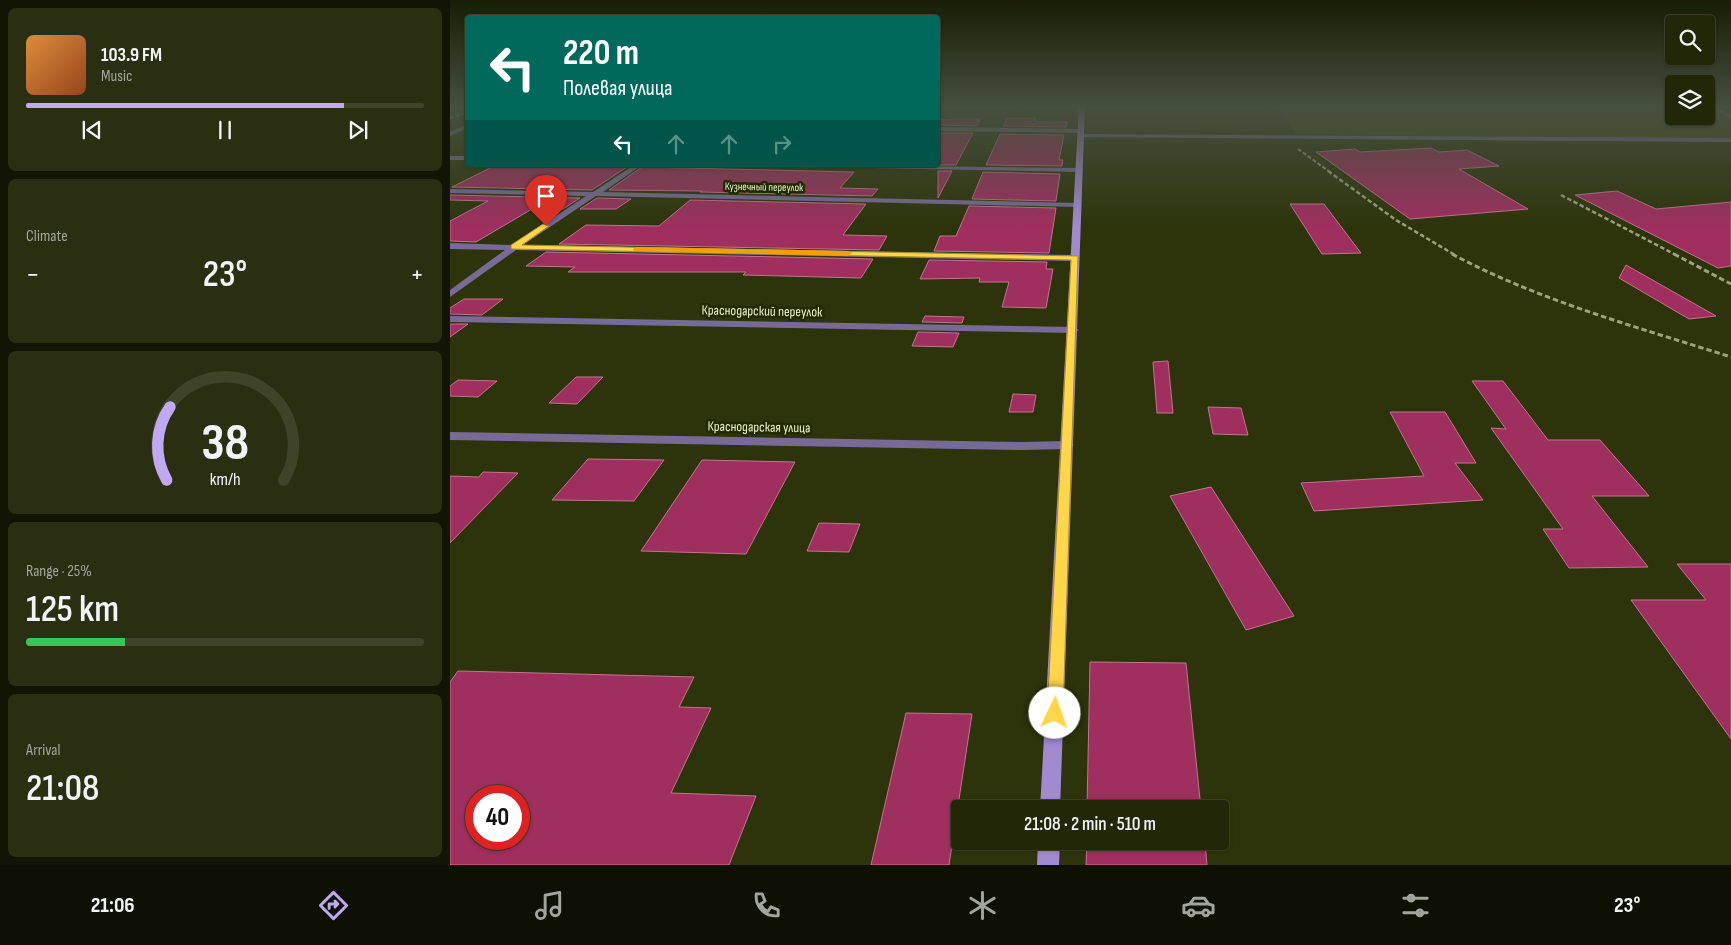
<!DOCTYPE html>
<html lang="en">
<head>
<meta charset="utf-8">
<style>
  body { margin:0; font-family:"Sofia Sans Condensed",sans-serif; background:#2a2f12; color:#f1f3f6; height:100vh; display:flex; flex-direction:column; font-size:19px; white-space:nowrap }
  * { box-sizing:border-box; margin:0 }
  p { font-size:16px; color:#a2a59c }
  .icon { flex:none; width:28px; height:28px; fill:none; stroke:currentColor; stroke-width:2; stroke-linecap:round; stroke-linejoin:round }
  .map { position:relative; flex:1; overflow:hidden }
  .sheet { display:flex; flex-direction:column; gap:8px; padding:8px; background:#131504; width:450px }
  .sheet>* { flex:none }
  .top-card { position:absolute; left:15px; top:15px; width:475px; height:152px; border-radius:5px; box-shadow:0 1px 4px #0004,0 0 0 1px #3f4429; background:#00695c; color:#fff; overflow:hidden }
  .controls { position:absolute; left:1215px; top:15px; display:grid; gap:10px }
  .controls a { display:grid; place-items:center; width:50px; height:50px; border-radius:5px; background:#222708; box-shadow:0 1px 4px #0004,0 0 0 1px #3f4429; font-size:25px }
  .speed { position:absolute; left:15px; top:785px; display:flex; gap:10px; font-size:25px; font-weight:700; text-align:center }
  .speed>* { display:grid; place-content:center; width:65px; height:65px; border-radius:50%; background:#222708; box-shadow:0 1px 4px #0004,0 0 0 1px #3f4429; line-height:1 }
  .speed .limit { border:8px solid #d22; background:#fff; color:#111 }
  .pin { position:absolute; display:grid; place-items:center; width:42px; height:42px; color:#fff; margin:-51px -21px; border-radius:50% 50% 50% 0; rotate:-45deg; box-shadow:0 0 5px #0007 }
  .pin .icon { rotate:45deg }
  .me { position:absolute; width:55px; margin:-28px; rotate:3deg; stroke-linejoin:round; filter:drop-shadow(0 0 4px #0008) }
  .turn { display:flex; align-items:center; gap:18px; height:105px; padding:0 15px; font-size:22px }
  .turn .icon { width:65px; height:65px; stroke-width:2.5 }
  .turn b { display:block; font-size:35px; line-height:42px }
  .lanes { display:flex; align-items:center; height:48px; padding:0 15px; background:#0003; justify-content:center; gap:25px; direction:ltr }
  .lanes .off { opacity:.35 }
  .big { font-size:38px; font-weight:600; line-height:1.1 }
  .sheet .tile { flex:1; display:flex; flex-direction:column; justify-content:center; gap:8px; min-width:0; padding:0 18px; border-radius:8px; background:#2a2f12 }
  .sheet .dial { align-items:center; gap:0 }
  .dial svg { height:130px; overflow:visible; fill:none; stroke:#3f4429; stroke-width:7; stroke-linecap:round; text-anchor:middle }
  .dial text { fill:#f1f3f6; stroke:none }
  .song { display:flex; align-items:center; gap:15px }
  .cover { width:60px; height:60px; border-radius:8px; background:linear-gradient(135deg,hsl(30 70% 55%),hsl(20 70% 35%)) }
  .played { height:5px; border-radius:2px; background:linear-gradient(90deg,#c0a8f3 80%,#3f4429 80%) }
  .keys { display:flex; justify-content:space-around; direction:ltr }
  .heat { display:flex; justify-content:space-between; align-items:center; font-size:28px; direction:ltr }
  .charge { height:8px; border-radius:4px; background:linear-gradient(90deg,#34c759 25%,#3f4429 0) }
  .trip { position:absolute; left:501px; top:800px; width:278px; height:50px; border-radius:5px; background:#222708; box-shadow:0 1px 4px #0004,0 0 0 1px #3f4429; font-weight:600; line-height:50px; text-align:center }
  .dock { display:flex; height:80px; justify-content:space-around; align-items:center; background:#0e1003; color:#a2a59c }
  .dock .icon { width:35px; height:35px }
  .dock .selected { color:#c0a8f3 }
  .dock b { font-size:22px; color:#f1f3f6 }
  main { display:flex; flex:1; min-height:0 }
  .map>svg:first-child { display:block }
  .green { fill:#404a0f }
  .building { fill:#9e2f5e; stroke:#c2748e; fill-rule:evenodd }
  .lines { fill:none; stroke-linecap:round; stroke-linejoin:round }
  .street { fill:#786a96; fill-rule:evenodd }
  .secondary { fill:#a18ad0; fill-rule:evenodd }
  .rail-far2 { stroke:#9ba37c; stroke-width:2; stroke-dasharray:4 2; stroke-linecap:butt }
  .rail-far1 { stroke:#9ba37c; stroke-width:2.5; stroke-dasharray:4.5 2.5; stroke-linecap:butt }
  .rail { stroke:#9ba37c; stroke-width:3; stroke-dasharray:5.5 3; stroke-linecap:butt }
  .route { fill:#ffd54a; stroke:#a68a30 }
  .slow { fill:#f59e0b }
  .labels { text-anchor:middle; dominant-baseline:central; stroke-width:5; stroke-linejoin:round; paint-order:stroke }
  .far-street-label { font-size:11px; fill:#e8f1cb; stroke:#232a01 }
  .street-label { font-size:14px; fill:#e8f1cb; stroke:#232a01 }
</style>
</head>
<body>
<main>
<section class="sheet">
<div class="tile">
<div class="song"><i class="cover"></i><div><b>103.9 FM</b><p>Music</p></div></div>
<div class="played"></div>
<div class="keys"><svg class="icon" aria-label="previous" viewBox="0 0 24 24"><path d="M18 5L8 12l10 7zM5 5v14"/></svg><svg class="icon" aria-label="pause" viewBox="0 0 24 24"><path d="M8 5v14M16 5v14"/></svg><svg class="icon" aria-label="next" viewBox="0 0 24 24"><path d="M6 5l10 7-10 7zM19 5v14"/></svg></div>
</div>
<div class="tile"><p>Climate</p>
<div class="heat"><a>−</a><b class="big">23°</b><a>+</a></div>
</div>
<div class="tile dial"><svg viewBox="0 0 100 80">
<path d="M14 69A42 42 0 1 1 86 69"/>
<path d="M14 69A42 42 0 0 1 16 24" stroke="#c0a8f3"/>
<text x="50" y="56" font-size="32" font-weight="700">38</text>
<text x="50" y="72" font-size="11">km/h</text>
</svg></div>
<div class="tile"><p>Range · 25%</p><b class="big">125 km</b><div class="charge"></div></div>
<div class="tile"><p>Arrival</p><b class="big">21:08</b></div>
</section>
<div class="map">
<svg width="1281" height="865" viewBox="0 0 1281 865">
  <rect width="100%" height="100%" fill="#2d340b"/>
  <path class="green" d="M827 106H1224V116H1256L1257 106 1281 116V140L846 134Z"/>
  <path class="building" d="M557 118H585L586 122H617L616 127 553 126Z
    M504 119H530L527 126 488 125V120Z
    M488 133H523L506 165H488Z
    M550 134 614 135 609 160H613L612 166 536 165Z
    M981 148 989 152 1017 150 1049 166 1009 169 1078 209 960 219 866 152 905 149 910 152Z
    M46 165 167 166 177 167 142 190 2 187Z
    M192 167 404 172 390 188 428 189 422 196 250 192 252 191 159 190Z
    M488 171H502L488 198Z
    M533 172 610 174 606 201 522 199Z
    M1167 191 1206 209 1281 202V266L1268 268 1125 195Z
    M0 195 130 198 113 209H82L26 242 0 241V221L38 201 0 200Z
    M147 198 181 199 166 209H130Z
    M240 200 416 204 393 235 437 236 429 250 109 244 136 225 209 226Z
    M840 204H874L911 253 872 254Z
    M519 206 606 208 599 253 484 251 490 236H506Z
    M96 252 423 259 411 278 293 275 296 272H118L125 267 76 266Z
    M479 260 597 262 596 269H603L596 308 552 307 559 282H529L530 278 470 279Z
    M1176 265 1266 316 1239 319 1169 278Z
    M14 299H53L32 315 0 314V308Z
    M475 316 514 317 512 323 472 322Z
    M0 324H18L0 337Z
    M468 332 509 333 503 347 462 346Z
    M718 361 723 413H707L703 362Z
    M126 377H153L127 404 99 403Z
    M8 380 47 381 28 397 0 396V386Z
    M1022 381H1053L1098 440H1150L1199 496H1142L1198 567 1119 568 1093 529H1113L1041 428 1056 429Z
    M563 394 586 395 583 412H559Z
    M758 407 791 408 798 435 763 434Z
    M940 412H995L1026 463H1005L1033 500 864 511 851 483 974 476Z
    M138 459 214 460 184 501 102 500Z
    M252 460 345 462 296 554 191 551Z
    M33 472 68 473 0 543V476L29 477Z
    M761 487 844 616 796 630 720 496Z
    M369 523 410 524 399 552 357 551Z
    M1227 564H1281V739L1181 600H1256Z
    M640 662 736 663 751 809H637Z
    M8 671 244 677 229 707 261 708 221 793 306 796 279 865H0V682ZM26 796H69V839H26Z
    M456 713 522 714 499 865H421Z
    M637 841H755L757 865H636Z"/>
  <g class="lines">
    <path class="street" d="M1256 106H1262L1281 114V118Z
      M18 124V128L0 136V132Z
      M488 127 631 129 634 131 631 133 488 131Z
      M631 134 1281 138V142L629 137Z
      M0 156H18V160H0Z
      M184 165H192L153 192 628 203 632 205 628 207 146 196 73 245 625 255 629 258 625 261 66 250 0 297V290L55 250 0 249V243L62 245 136 196 0 193V189L143 192Z
      M362 165 630 168 633 170 630 172 365 167Z
      M0 316 624 327 629 330 624 333 0 322Z
      M0 432 571 442 618 441 624 445 618 449 571 450 0 440Z"/>
    <path class="secondary" d="M629 106H635L610 809H590Z
      M588 841H610L609 865H587Z"/>
    <path class="rail-far2" d="M0 118 18 112
      M848 149 880 172"/>
    <path class="rail-far1" d="M878 171 946 220 1005 255
      M1111 195 1226 255"/>
    <path class="rail" d="M1002 254C1090 301 1187 327 1281 357
      M1224 254 1281 284"/>
  </g>
  <linearGradient id="sky" x2="0" y2="1"><stop stop-color="#191d06"/><stop offset="0.47" stop-color="#46503f"/><stop offset="1" stop-color="#46503f" stop-opacity="0"/></linearGradient>
  <rect width="1281" height="227" fill="url(#sky)"/>
  <path class="route" d="M93 224 99 226 72 245 628 256 613 713 611 719 605 721 599 719 597 713 621 260 61 249V245Z"/>
  <path class="slow" d="M187 247 398 251 402 253 398 256 184 251 183 249Z"/>
  <g class="labels">
    <g class="far-street-label">
      <text transform="translate(314 187) rotate(1)">Кузнечный переулок</text>
    </g>
    <g class="street-label">
      <text transform="translate(312 311) rotate(1)">Краснодарский переулок</text>
      <text transform="translate(309 427) rotate(1)">Краснодарская улица</text>
    </g>
  </g>
</svg>
<div class="controls">
<a><svg class="icon" aria-label="search" viewBox="0 0 24 24"><circle cx="10" cy="10" r="6"/><path d="M15 15l6 6"/></svg></a>
<a><svg class="icon" aria-label="layers" viewBox="0 0 24 24"><path d="M12 4l9 5-9 5-9-5zM3 14l9 5 9-5"/></svg></a>
</div>
<div class="speed"><div class="limit">40</div></div>
<div class="pin" style="left:96px;top:226px;background:#d93025"><svg class="icon" aria-label="arrive" viewBox="0 0 24 24"><path d="M6 21V4h12l-3 4 3 4H6"/></svg></div>
<svg class="me" style="left:605px;top:713px" viewBox="-20 -20 40 40"><circle r="19" fill="#fff"/><path d="M0-13L10 11 0 6-10 11z" fill="#ffd54a"/></svg>
<div class="trip">21:08 · 2 min · 510 m</div>
<div class="top-card">
<div class="turn"><svg class="icon" aria-label="left" viewBox="0 0 24 24"><path d="M17 20v-9H6M10 6l-5 5 5 5"/></svg><div><b>220 m</b>Полевая улица</div></div>
<div class="lanes"><svg class="icon" aria-label="left" viewBox="0 0 24 24"><path d="M17 20v-9H6M10 6l-5 5 5 5"/></svg><svg class="icon off" aria-label="ahead" viewBox="0 0 24 24"><path d="M12 20V5M6 11l6-6 6 6"/></svg><svg class="icon off" aria-label="ahead" viewBox="0 0 24 24"><path d="M12 20V5M6 11l6-6 6 6"/></svg><svg class="icon off" aria-label="right" viewBox="0 0 24 24"><path d="M7 20v-9h11M14 6l5 5-5 5"/></svg></div>
</div>
</div>
</main>
<nav class="dock">
<b>21:06</b>
<svg class="icon selected" aria-label="directions" viewBox="0 0 24 24"><path d="M12 3l9 9-9 9-9-9zM9 14v-3h6M13 9l2 2-2 2"/></svg>
<svg class="icon" aria-label="music" viewBox="0 0 24 24"><path d="M9 18V5l10-2v13"/><circle cx="6" cy="18" r="3"/><circle cx="16" cy="16" r="3"/></svg>
<svg class="icon" aria-label="phone" viewBox="0 0 24 24"><path d="M5 4h4l2 5-3 2q2 4 5 5l2-3 5 2v4C11 20 4 13 5 4z"/></svg>
<svg class="icon" aria-label="climate" viewBox="0 0 24 24"><path d="M12 3v18M4 7l16 10M4 17L20 7"/></svg>
<svg class="icon" aria-label="car" viewBox="0 0 24 24"><path d="M5 17H2v-5l4-1 3-4h7l3 4 3 1v5h-3M9 17h6M6 11h13"/><circle cx="7" cy="17" r="2"/><circle cx="17" cy="17" r="2"/></svg>
<svg class="icon" aria-label="filters" viewBox="0 0 24 24"><path d="M4 7h16M4 17h16"/><circle cx="9" cy="7" r="2"/><circle cx="15" cy="17" r="2"/></svg>
<b>23°</b>
</nav>
</body>
</html>
